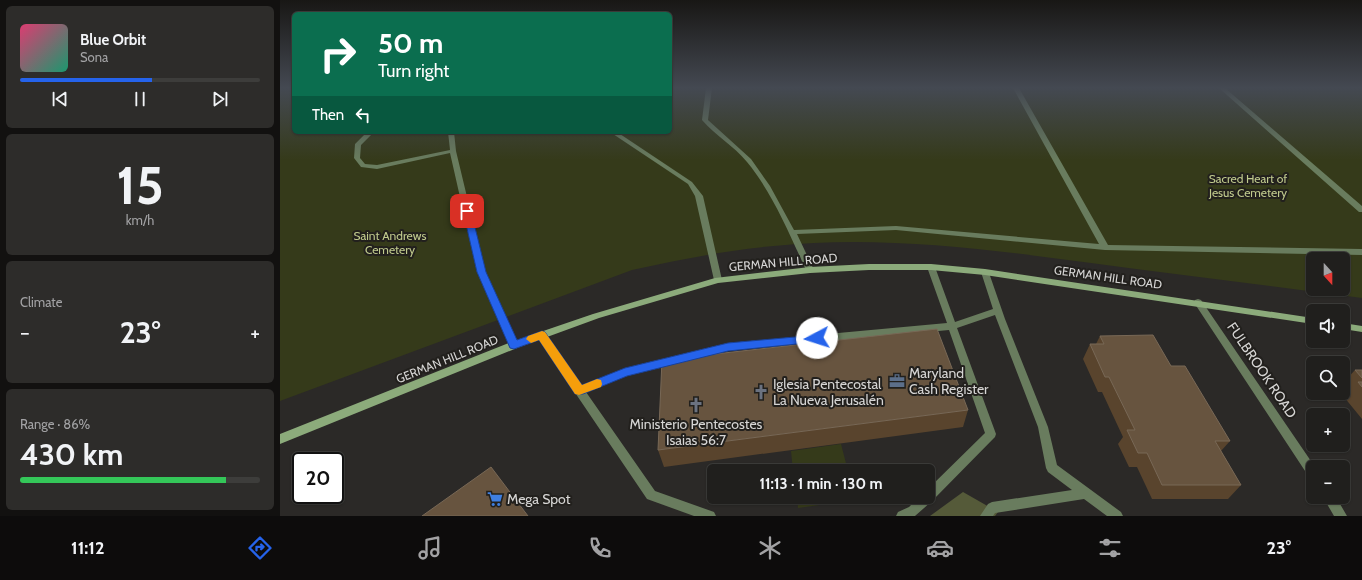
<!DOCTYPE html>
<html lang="en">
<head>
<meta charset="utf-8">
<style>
  body { margin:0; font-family:Cabin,sans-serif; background:#2d2c2a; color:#f1f3f6; height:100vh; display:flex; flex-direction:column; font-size:15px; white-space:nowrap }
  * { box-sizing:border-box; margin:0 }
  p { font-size:13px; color:#a2a2a4 }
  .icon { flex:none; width:22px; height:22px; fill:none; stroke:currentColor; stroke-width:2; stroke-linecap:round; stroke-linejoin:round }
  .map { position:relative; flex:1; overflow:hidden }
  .drawer { display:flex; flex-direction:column; gap:6px; padding:6px; background:#121110; width:280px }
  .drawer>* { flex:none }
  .banner { position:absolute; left:12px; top:12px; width:380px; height:122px; border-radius:6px; box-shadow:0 1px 3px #0004,0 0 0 1px #3d3d3b; background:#0b6e4f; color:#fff; overflow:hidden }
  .needle { width:26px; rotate:159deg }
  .fabs { position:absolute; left:1026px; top:252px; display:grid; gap:8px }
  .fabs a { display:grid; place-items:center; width:44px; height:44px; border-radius:6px; background:#201f1d; box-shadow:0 1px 3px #0004,0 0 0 1px #3d3d3b; font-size:20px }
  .speed { position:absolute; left:12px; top:452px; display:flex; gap:8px; font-size:20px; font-weight:700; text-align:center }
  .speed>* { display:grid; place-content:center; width:52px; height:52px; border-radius:50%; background:#201f1d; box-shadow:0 1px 3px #0004,0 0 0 1px #3d3d3b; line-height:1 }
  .speed .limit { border:2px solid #111; border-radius:6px; background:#fff; color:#111 }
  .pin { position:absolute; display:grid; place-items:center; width:34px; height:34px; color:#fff; margin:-17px; border-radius:8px; box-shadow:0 2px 6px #0006 }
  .me { position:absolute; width:44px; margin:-22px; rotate:265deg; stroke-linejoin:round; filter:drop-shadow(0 0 3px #0008) }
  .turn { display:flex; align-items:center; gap:14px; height:84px; padding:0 20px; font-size:18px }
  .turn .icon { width:52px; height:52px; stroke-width:2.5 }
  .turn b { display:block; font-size:28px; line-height:34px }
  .then { display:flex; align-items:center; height:38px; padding:0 20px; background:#0003; gap:8px; font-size:15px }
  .big { font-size:30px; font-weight:700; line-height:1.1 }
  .drawer .widget { flex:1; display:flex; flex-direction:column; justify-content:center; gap:6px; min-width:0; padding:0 14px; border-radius:6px; background:#2d2c2a }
  .drawer .dial { align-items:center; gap:0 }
  .dial b { font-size:52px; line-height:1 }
  .song { display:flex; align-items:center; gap:12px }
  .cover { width:48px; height:48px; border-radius:6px; background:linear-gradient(135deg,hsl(340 70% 55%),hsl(160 70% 35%)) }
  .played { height:4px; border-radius:2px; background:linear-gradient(90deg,#2563eb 55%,#3d3d3b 55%) }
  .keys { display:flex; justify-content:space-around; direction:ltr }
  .heat { display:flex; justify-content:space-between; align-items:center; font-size:22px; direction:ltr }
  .charge { height:6px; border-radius:3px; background:linear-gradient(90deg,#34c759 86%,#3d3d3b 0) }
  .trip { position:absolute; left:427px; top:464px; width:228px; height:40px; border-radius:6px; background:#201f1d; box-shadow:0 1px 3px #0004,0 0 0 1px #3d3d3b; font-weight:700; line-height:40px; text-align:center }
  .dock { display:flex; height:64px; justify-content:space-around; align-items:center; background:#0d0c0c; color:#a2a2a4 }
  .dock .icon { width:28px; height:28px }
  .dock .selected { color:#2563eb }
  .dock b { font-size:18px; color:#f1f3f6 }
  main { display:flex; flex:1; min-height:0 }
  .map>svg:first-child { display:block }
  .green { fill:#353a1a; fill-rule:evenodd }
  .forest { fill:#555a39 }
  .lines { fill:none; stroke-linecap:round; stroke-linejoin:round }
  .lane { fill:#697c5e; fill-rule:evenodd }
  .street { fill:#697c5e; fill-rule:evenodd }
  .secondary { fill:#8cab7b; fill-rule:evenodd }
  .wall { fill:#59442d }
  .building { fill:#67543f; stroke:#786856 }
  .route { fill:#2563eb; stroke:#184099 }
  .slow { fill:#f59e0b }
  .labels { text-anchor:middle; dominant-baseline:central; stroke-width:4; stroke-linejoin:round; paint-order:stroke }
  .park-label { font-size:12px; fill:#c0ca8d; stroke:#22201d }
  .street-label { font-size:12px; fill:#d6d5d4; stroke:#22201d }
  .near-street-label { font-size:14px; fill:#d6d5d4; stroke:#22201d }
  .near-poi-label { font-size:14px; fill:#d6d5d4; stroke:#22201d; text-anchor:start }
</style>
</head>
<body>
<main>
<section class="drawer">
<div class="widget">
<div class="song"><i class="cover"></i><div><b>Blue Orbit</b><p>Sona</p></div></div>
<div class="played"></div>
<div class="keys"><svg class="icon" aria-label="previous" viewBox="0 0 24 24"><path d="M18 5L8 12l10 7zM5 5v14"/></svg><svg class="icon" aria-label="pause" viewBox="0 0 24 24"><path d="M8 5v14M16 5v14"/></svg><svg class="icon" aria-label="next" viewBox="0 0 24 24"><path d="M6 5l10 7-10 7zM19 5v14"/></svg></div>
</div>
<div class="widget dial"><b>15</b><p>km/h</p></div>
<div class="widget"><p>Climate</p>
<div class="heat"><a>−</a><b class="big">23°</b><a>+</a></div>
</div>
<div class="widget"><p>Range · 86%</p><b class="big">430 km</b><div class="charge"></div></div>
</section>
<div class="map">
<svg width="1082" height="516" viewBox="0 0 1082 516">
  <rect width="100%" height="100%" fill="#2b2927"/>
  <path class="green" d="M0 88H14V132H390V88H1082V298C992 286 901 275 811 263 706 249 599 235 494 246 446 250 399 260 352 270L0 401ZM1033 259H1063V289H1033Z
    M561 444 568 471H513L511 451Z
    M517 497H574L575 500 518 508Z"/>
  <path class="forest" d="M683 492 718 512 715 516H650Z"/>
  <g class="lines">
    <path class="lane" d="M426 88H432L428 120 471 159 490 186 514 230 616 226 819 244 733 88H739L828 245 1082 249V255L825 250 616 230 517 234 534 270 530 273 526 270C510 235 492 192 467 162 454 146 435 135 422 120Z
      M939 88H945L1082 206V212H1079Z
      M87 132H94L81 145 80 158 85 164 97 165 170 150 168 132H174L176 151 205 272 239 345 237 348 234 349 231 348 229 345 197 272 170 153 97 169 81 167 74 158 75 144Z
      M330 132H337L412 182 423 196 442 280 441 282H435L434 280 415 196 408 184Z
      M651 264 655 267 675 322 713 309 701 272 702 270H708L725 319 768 427 777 465 841 512 843 516H827L804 499 715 513 713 516H700L708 504 712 502 792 490 768 472 766 468 758 427 715 315 677 328 716 434 715 437 652 501 635 516H616L618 512 629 507 639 497H648V489L705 433 669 330 448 351 347 376 306 392 375 491 434 512 436 516H414L367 499 256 335 258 333 261 332 264 333 301 386 345 368 448 343 667 323 647 267Z"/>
    <path class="street" d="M918 299 921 300 1035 467H1033V478L1029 477 915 304 914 302 915 300Z
      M1043 497H1056L1067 516H1054Z"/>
    <path class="secondary" d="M589 264H651L705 269 1033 318V324L705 275 651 270H589L530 273 438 283 319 318 237 348 0 444V434L231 342 313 314 435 278 530 267Z
      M1063 323 1082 326V332L1063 329Z"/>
  </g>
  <path class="wall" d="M820 336 891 366 950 441 941 451 961 485 948 499H872L857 467H849L838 444 843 437 822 392H818L803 359 810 344H816Z
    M1075 370H1082V419L1064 397 1068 393 1063 387V383Z
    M688 410 683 427 384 467 378 450Z"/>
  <path class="building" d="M657 329 688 410 378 450 382 360Z
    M873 335 891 366H905L950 441H935L961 485H882L867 453H858L847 430H855L829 377H825L810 344H824L820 336Z
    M1075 370H1082V378Z
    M1078 382H1082V387Z
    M211 467 248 516H142Z"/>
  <linearGradient id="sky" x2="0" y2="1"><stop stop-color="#181715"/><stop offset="0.55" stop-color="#444952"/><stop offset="1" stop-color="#444952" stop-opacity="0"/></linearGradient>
  <rect width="1082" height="160" fill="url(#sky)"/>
  <path class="route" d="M187 209 191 211 206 272 237 340 262 331 265 332 302 385 345 368 448 343 537 335 543 338 537 342 448 351 347 376 303 394H295L259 340 234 349 230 348 197 272 183 211Z"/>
  <path class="slow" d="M262 331 265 332 302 385 317 379 321 380 322 384 321 387 299 395 295 394 259 340 251 343 246 339 248 336Z"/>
  <defs>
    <symbol id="office-bare" viewBox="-9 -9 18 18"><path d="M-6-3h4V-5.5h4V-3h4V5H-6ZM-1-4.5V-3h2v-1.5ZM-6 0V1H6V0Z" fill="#5c6f8a" stroke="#22201d" stroke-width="2.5" paint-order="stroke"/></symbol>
    <symbol id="church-bare" viewBox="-9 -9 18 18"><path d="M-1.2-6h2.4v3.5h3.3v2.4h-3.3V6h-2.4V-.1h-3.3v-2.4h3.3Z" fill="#6b7280" stroke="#22201d" stroke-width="2.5" paint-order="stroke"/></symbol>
    <symbol id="supermarket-bare" viewBox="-9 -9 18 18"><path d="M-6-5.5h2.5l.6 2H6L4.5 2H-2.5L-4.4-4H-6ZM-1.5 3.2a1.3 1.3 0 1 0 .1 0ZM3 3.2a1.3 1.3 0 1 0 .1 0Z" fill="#3f7fe0" stroke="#22201d" stroke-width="2.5" paint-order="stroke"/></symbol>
  </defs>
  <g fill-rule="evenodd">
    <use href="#office-bare" x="606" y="370" width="22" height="22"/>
    <use href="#church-bare" x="470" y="381" width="22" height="22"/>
    <use href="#church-bare" x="405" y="394" width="22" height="22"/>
    <use href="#supermarket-bare" x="204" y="488" width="22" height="22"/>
  </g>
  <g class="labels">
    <g class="park-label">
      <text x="968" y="178">Sacred Heart of<tspan x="968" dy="14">Jesus Cemetery</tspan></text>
      <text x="110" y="235">Saint Andrews<tspan x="110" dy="14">Cemetery</tspan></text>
    </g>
    <g class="street-label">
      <text transform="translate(503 262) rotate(-5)">GERMAN HILL ROAD</text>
      <text transform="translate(828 277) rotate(8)">GERMAN HILL ROAD</text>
      <text transform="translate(167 359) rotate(-22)">GERMAN HILL ROAD</text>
    </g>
    <g class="near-street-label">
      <text transform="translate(982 370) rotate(56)">FULBROOK ROAD</text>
    </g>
    <g class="near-poi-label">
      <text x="629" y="373">Maryland<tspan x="629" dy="16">Cash Register</tspan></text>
      <text x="493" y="384">Iglesia Pentecostal<tspan x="493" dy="16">La Nueva Jerusalén</tspan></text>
      <text x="416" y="424" text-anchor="middle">Ministerio Pentecostes<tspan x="416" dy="16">Isaias 56:7</tspan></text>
      <text x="227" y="499">Mega Spot</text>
    </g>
  </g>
</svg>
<div class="fabs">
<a><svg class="needle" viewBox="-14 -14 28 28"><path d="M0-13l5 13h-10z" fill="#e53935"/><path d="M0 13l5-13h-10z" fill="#a2a2a4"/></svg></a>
<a><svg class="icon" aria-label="sound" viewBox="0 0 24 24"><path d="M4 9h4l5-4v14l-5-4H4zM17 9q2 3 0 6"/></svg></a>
<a><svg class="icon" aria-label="search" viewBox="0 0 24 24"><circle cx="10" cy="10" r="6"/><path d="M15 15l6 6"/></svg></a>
<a>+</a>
<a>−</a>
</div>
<div class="speed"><div class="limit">20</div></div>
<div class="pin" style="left:187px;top:211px;background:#d93025"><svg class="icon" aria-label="arrive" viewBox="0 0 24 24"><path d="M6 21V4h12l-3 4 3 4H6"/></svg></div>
<svg class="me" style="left:537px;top:338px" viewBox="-20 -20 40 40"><circle r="19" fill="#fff"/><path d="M0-13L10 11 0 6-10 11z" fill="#2563eb"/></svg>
<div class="trip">11:13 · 1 min · 130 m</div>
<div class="banner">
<div class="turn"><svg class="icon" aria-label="right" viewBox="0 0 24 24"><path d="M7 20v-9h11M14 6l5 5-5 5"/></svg><div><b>50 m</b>Turn right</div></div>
<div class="then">Then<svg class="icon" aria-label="left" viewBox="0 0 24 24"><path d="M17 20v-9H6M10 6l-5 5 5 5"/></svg></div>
</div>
</div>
</main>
<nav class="dock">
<b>11:12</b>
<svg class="icon selected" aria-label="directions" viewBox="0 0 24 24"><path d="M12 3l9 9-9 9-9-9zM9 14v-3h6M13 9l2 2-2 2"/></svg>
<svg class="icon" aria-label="music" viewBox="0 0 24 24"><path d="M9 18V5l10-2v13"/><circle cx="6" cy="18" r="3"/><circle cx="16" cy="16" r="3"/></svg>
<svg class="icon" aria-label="phone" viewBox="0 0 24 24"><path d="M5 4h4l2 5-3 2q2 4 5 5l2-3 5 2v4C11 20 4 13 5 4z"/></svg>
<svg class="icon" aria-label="climate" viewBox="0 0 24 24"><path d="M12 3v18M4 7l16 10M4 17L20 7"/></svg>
<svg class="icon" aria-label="car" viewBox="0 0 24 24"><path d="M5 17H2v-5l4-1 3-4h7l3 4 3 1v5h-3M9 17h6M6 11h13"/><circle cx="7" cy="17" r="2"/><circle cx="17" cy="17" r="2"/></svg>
<svg class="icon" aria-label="filters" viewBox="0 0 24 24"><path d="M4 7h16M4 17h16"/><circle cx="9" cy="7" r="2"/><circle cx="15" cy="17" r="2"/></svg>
<b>23°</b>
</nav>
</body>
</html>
